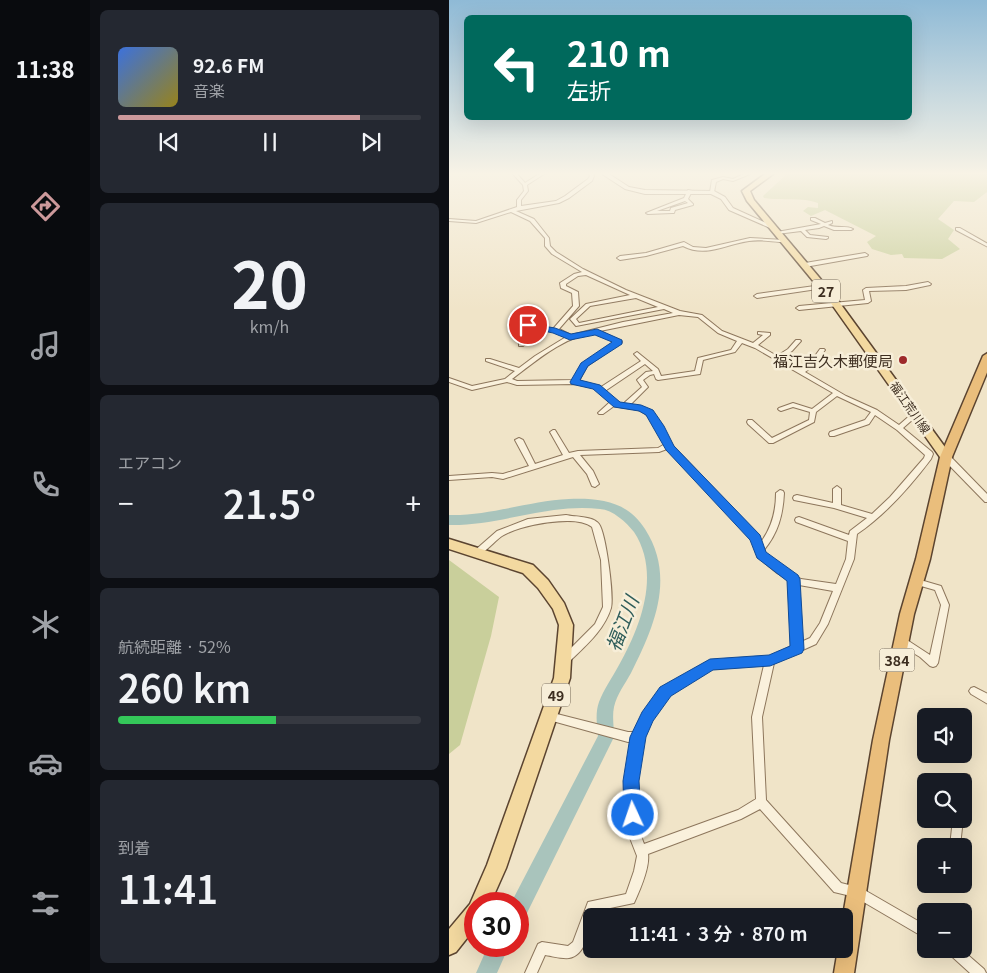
<!DOCTYPE html>
<html lang="ja">
<head>
<meta charset="utf-8">
<style>
  body { margin:0; font-family:Georgia,"Noto Sans JP",serif; background:#242831; color:#f1f3f6; height:100vh; display:flex; flex-direction:column; font-size:19px; white-space:nowrap }
  * { box-sizing:border-box; margin:0 }
  p { font-size:16px; color:#9ea1a6 }
  .icon { flex:none; width:28px; height:28px; fill:none; stroke:currentColor; stroke-width:2; stroke-linecap:round; stroke-linejoin:round }
  .map { position:relative; flex:1; overflow:hidden }
  .panel { display:flex; flex-direction:column; gap:10px; padding:10px; background:#0d0f14; width:359px }
  .panel>* { flex:none }
  .top-card { position:absolute; left:15px; top:15px; width:448px; height:105px; border-radius:8px; box-shadow:0 5px 20px #0002; background:#00695c; color:#fff; overflow:hidden }
  .tools { position:absolute; left:468px; top:708px; display:grid; gap:10px }
  .tools a { display:grid; place-items:center; width:55px; height:55px; border-radius:8px; background:#171b24; box-shadow:0 5px 20px #0002; font-size:25px }
  .speed { position:absolute; left:15px; top:892px; display:flex; gap:10px; font-size:25px; font-weight:700; text-align:center }
  .speed>* { display:grid; place-content:center; width:65px; height:65px; border-radius:50%; background:#171b24; box-shadow:0 5px 20px #0002; line-height:1 }
  .speed .limit { border:8px solid #d22; background:#fff; color:#111 }
  .pin { position:absolute; display:grid; place-items:center; width:42px; height:42px; color:#fff; margin:-21px; border:2px solid #fff; border-radius:50%; box-shadow:0 1px 5px #0007 }
  .me { position:absolute; width:55px; margin:-28px; rotate:357deg; stroke-linejoin:round; filter:drop-shadow(0 0 4px #0008) }
  .turn { display:flex; align-items:center; gap:18px; height:105px; padding:0 20px; font-size:22px }
  .turn .icon { width:65px; height:65px; stroke-width:2.5 }
  .turn b { display:block; font-size:35px; line-height:42px }
  .big { font-size:38px; font-weight:600; line-height:1.1 }
  .panel .card { flex:1; display:flex; flex-direction:column; justify-content:center; gap:8px; min-width:0; padding:0 18px; border-radius:8px; background:#242831 }
  .panel .dial { align-items:center; gap:0 }
  .dial b { font-size:65px; line-height:1 }
  .song { display:flex; align-items:center; gap:15px }
  .cover { width:60px; height:60px; border-radius:8px; background:linear-gradient(135deg,hsl(220 70% 55%),hsl(50 70% 35%)) }
  .played { height:5px; border-radius:2px; background:linear-gradient(90deg,#cc999b 80%,#363941 80%) }
  .keys { display:flex; justify-content:space-around; direction:ltr }
  .heat { display:flex; justify-content:space-between; align-items:center; font-size:28px; direction:ltr }
  .charge { height:8px; border-radius:4px; background:linear-gradient(90deg,#34c759 52%,#363941 0) }
  .trip { position:absolute; left:134px; top:908px; width:270px; height:50px; border-radius:8px; background:#171b24; box-shadow:0 5px 20px #0002; font-weight:600; line-height:50px; text-align:center }
  main { display:flex; flex:1; min-height:0 }
  .menu { display:flex; flex-direction:column; width:90px; justify-content:space-around; align-items:center; background:#090b0e; color:#9ea1a6 }
  .menu .icon { width:35px; height:35px }
  .menu .current { color:#cc999b }
  .menu b { font-size:22px; color:#f1f3f6 }
  .map>svg:first-child { display:block }
  .green { fill:#c9cf9b }
  .lines { fill:none; stroke-linecap:round; stroke-linejoin:round }
  .river { fill:#a9c4bc; fill-rule:evenodd }
  .minor-casing { stroke:#8d765c; stroke-width:2 }
  .tertiary-casing { stroke:#8d765c; stroke-width:2 }
  .primary-casing { stroke:#5b4430; stroke-width:3 }
  .trunk-casing { stroke:#5b4430; stroke-width:3 }
  .minor { fill:#faf1dc; fill-rule:evenodd }
  .tertiary { fill:#faf1dc; fill-rule:evenodd }
  .primary { fill:#f3d9a0; fill-rule:evenodd }
  .trunk { fill:#eabe7c; fill-rule:evenodd }
  .route { fill:#1a73e8; stroke:#114b97 }
  .poi-dot { fill:#9e2a2b; stroke:#f7eed8; stroke-width:2 }
  .labels { text-anchor:middle; dominant-baseline:central; stroke-width:5; stroke-linejoin:round; paint-order:stroke }
  .far-street-label { font-size:12px; fill:#3d2e20; stroke:#f7eed8 }
  .shield { fill:#f7eed8; stroke:#756857; stroke-width:1 }
  .shield-label { font-size:14px; font-weight:bold; fill:#3d2e20 }
  .poi-label { font-size:15px; fill:#3d2e20; stroke:#f7eed8; text-anchor:end }
  .near-water-label { font-size:19px; font-style:italic; fill:#2f5d5a; stroke:#f7eed8 }
</style>
</head>
<body>
<main>
<nav class="menu">
<b>11:38</b>
<svg class="icon current" aria-label="directions" viewBox="0 0 24 24"><path d="M12 3l9 9-9 9-9-9zM9 14v-3h6M13 9l2 2-2 2"/></svg>
<svg class="icon" aria-label="music" viewBox="0 0 24 24"><path d="M9 18V5l10-2v13"/><circle cx="6" cy="18" r="3"/><circle cx="16" cy="16" r="3"/></svg>
<svg class="icon" aria-label="phone" viewBox="0 0 24 24"><path d="M5 4h4l2 5-3 2q2 4 5 5l2-3 5 2v4C11 20 4 13 5 4z"/></svg>
<svg class="icon" aria-label="climate" viewBox="0 0 24 24"><path d="M12 3v18M4 7l16 10M4 17L20 7"/></svg>
<svg class="icon" aria-label="car" viewBox="0 0 24 24"><path d="M5 17H2v-5l4-1 3-4h7l3 4 3 1v5h-3M9 17h6M6 11h13"/><circle cx="7" cy="17" r="2"/><circle cx="17" cy="17" r="2"/></svg>
<svg class="icon" aria-label="filters" viewBox="0 0 24 24"><path d="M4 7h16M4 17h16"/><circle cx="9" cy="7" r="2"/><circle cx="15" cy="17" r="2"/></svg>
</nav>
<section class="panel">
<div class="card">
<div class="song"><i class="cover"></i><div><b>92.6 FM</b><p>音楽</p></div></div>
<div class="played"></div>
<div class="keys"><svg class="icon" aria-label="previous" viewBox="0 0 24 24"><path d="M18 5L8 12l10 7zM5 5v14"/></svg><svg class="icon" aria-label="pause" viewBox="0 0 24 24"><path d="M8 5v14M16 5v14"/></svg><svg class="icon" aria-label="next" viewBox="0 0 24 24"><path d="M6 5l10 7-10 7zM19 5v14"/></svg></div>
</div>
<div class="card dial"><b>20</b><p>km/h</p></div>
<div class="card"><p>エアコン</p>
<div class="heat"><a>−</a><b class="big">21.5°</b><a>+</a></div>
</div>
<div class="card"><p>航続距離 · 52%</p><b class="big">260 km</b><div class="charge"></div></div>
<div class="card"><p>到着</p><b class="big">11:41</b></div>
</section>
<div class="map">
<svg width="539" height="973" viewBox="0 0 539 973">
  <rect width="100%" height="100%" fill="#f0e4c8"/>
  <path class="green" d="M338 174H538V192L525 202 505 201 489 219 505 230 499 239 511 249 493 259 455 258 453 254 442 255 423 249 418 242 427 236 376 210 362 216 354 211 359 207 369 208V203C354 197 332 201 315 198L314 196Z
    M0 560 50 597 42 636 11 745 0 754Z"/>
  <g class="lines">
    <path class="river" d="M120 499C151 498 178 501 196 529 227 577 205 627 182 673 176 684 168 694 165 707 163 716 165 727 165 737L76 917 69 920V904L62 903 149 736C148 725 146 713 150 702 155 689 163 678 170 665 192 626 212 573 185 532 177 522 164 510 151 509 99 503 51 526 0 525V515C41 516 79 501 120 499Z
      M39 946H60L48 973H27Z"/>
    <defs>
      <path id="minor" d="M64 174H68L76 183 90 174H95L78 185 79 191 72 200V206L107 201 116 196 139 179 141 176 140 174H144L145 176 143 181 120 198 110 203 67 211 85 219 100 238 101 246 107 252 134 269 177 290 231 311 253 315 273 331 304 343 314 335 309 334V332L321 333V335L309 345 328 356 339 349 347 340H351L352 341 343 351 332 358 352 369 361 363 371 349H375L376 350 365 365 356 372 397 396 428 410 450 425 458 418 469 415 472 417 471 418 462 421 454 428 483 452 484 454 482 459C461 487 436 515 408 534L405 559 379 624 367 644 325 663 313 717 317 800 392 883 412 888 476 925V938L406 897 385 892 311 809 292 819 199 854C201 867 191 890 185 903L147 911 145 916H142C142 929 136 956 120 958 113 959 103 956 96 955L88 973H76L89 944 93 942 119 946 124 942 139 902 177 894 185 871 188 856 179 833 177 781 183 742H179L100 720 97 719 95 716 97 713 100 712 179 732H186L195 714 213 688 258 662 320 657 343 646 341 581 328 573 309 557 303 539 218 449 210 452 131 455 144 471 150 484 146 487 143 486 138 474 124 457 54 479 43 477 0 480V476L43 473 54 474 80 466 66 440 70 438 74 440 86 464 114 455 101 432 104 430H106L120 453 129 451 209 448 216 444C210 432 203 414 189 410 181 408 173 408 165 406L154 414H150L149 413 150 412 161 402 146 388 126 384 68 385 58 382 23 390 0 382V378L23 386 56 379 66 371 37 361V359H41L70 368 86 356 117 337 103 330 124 306 123 293 112 288 111 283 125 274 133 272 103 254 96 246V238L81 221 62 212 27 223 0 221V219L27 221 68 207V200L75 191 74 185ZM137 275 181 295 137 304 121 319 127 326 215 309 224 313 174 322 122 335 110 329 130 306 129 292 117 286V284L129 276ZM187 298 209 307 130 323 127 319 141 306ZM230 315 249 317 269 333 288 341 282 350 249 358 246 371 212 376 209 369 188 352 185 354 192 361 152 387 150 386 130 381 138 366 173 342 151 331ZM146 333 166 342 133 364 124 380 68 381 63 379C87 361 115 336 146 333ZM293 343 306 348 384 393 363 409 344 403 330 408 329 409 330 410 332 411 344 407 361 412 360 420 323 438 303 420H299L298 422 299 424 320 443H324L365 422 367 412 388 396 422 412 416 420 381 432 380 434 381 436H385L420 424 426 415 448 430 476 455 475 458 441 497 423 514 392 505V489L388 486 384 489V503L348 495 345 496 344 498 345 500 385 508 418 518 401 531 400 535 350 517 347 518 346 520 347 522 399 541 397 559 387 584 352 579 334 569 316 553 315 550C329 533 334 515 335 493L334 491 331 490 327 493C327 511 323 527 312 542L310 536 224 446 213 426 203 412 194 407 181 405 199 387 194 380 201 375 205 374 207 379 209 380 251 374 254 360 286 352ZM196 364 204 371 197 372 189 379 188 380 193 387 174 404 170 403 156 391ZM350 585 384 591 371 623 361 638 352 642ZM315 665 303 717 307 799 289 810 195 844 191 833 187 781 194 737 202 720 219 694 262 669Z
        M295 174H301L284 181 274 179 267 182 265 192 263 193 261 192 263 180 274 177 284 179Z
        M239 190 243 191 239 199 244 204V205L226 210 225 213H223L199 214 197 213 235 198ZM236 201 239 203 222 208 221 211H208Z
        M362 218H366L376 223 383 221V223L379 225C389 229 397 225 404 229L402 230H385L375 226 370 228 356 230 361 235 379 237V238L377 239 358 237 352 231 328 234 326 233 328 232 372 224 362 220Z
        M507 228H511L539 244V247L507 230Z
        M301 238 336 240 338 241 336 242C324 242 312 239 300 241 277 244 257 258 234 246L197 256 171 260 168 258 171 256 197 253 235 242 244 247 257 248Z
        M416 253 419 255 418 256 356 267 353 265 356 263Z
        M479 282 482 284 481 285 457 290 420 291 422 301 419 303 350 310 347 308 350 306 416 300 414 290 417 288 457 286Z
        M373 285 376 287 375 288 308 298 305 296 308 294Z
        M79 323 97 327 100 329 95 330 74 346H70V344L90 329 77 326V324Z
        M494 455H500L539 495V502H536L494 459 493 457Z
        M117 515C126 517 144 516 150 524 157 534 165 596 162 608 155 631 135 647 119 663L116 664 113 663 111 660 113 657 146 624 154 607 152 560 143 527C127 514 70 525 53 536 45 541 35 556 25 554L24 552 48 531 79 519Z
        M468 579 492 586 500 605 489 663 487 666 484 667 481 666 471 657 449 644 447 641 449 638 452 637 455 638 481 655 492 605 486 590 465 584 464 582 465 580Z
        M525 687 539 694V704L522 694 520 691 522 688Z
        M516 774 520 775C522 781 520 791 518 797L514 798V781H510L512 775Z
        M514 817V819L511 846H501L504 819H514Z
        M497 949H512L535 969 537 973H521L499 953Z"/>
      <path id="tertiary" d="M153 174H160L180 187 196 190 265 191 276 197 284 208 326 227 321 228 280 210 272 199 262 194H196L176 189Z"/>
      <path id="primary" d="M316 174H324L301 191 305 200 385 295 501 454 503 457 501 460H493L379 299 298 201 293 191Z
        M0 539 84 565 99 580 115 603 124 625 121 678 57 868 41 904H26V928L7 952 0 955V929L21 904 38 865 105 678 110 625 104 609 89 588 74 573 0 549Z"/>
      <path id="trunk" d="M539 353V370L503 457 481 559 465 614 440 740 405 973H385L389 949H395L394 916 424 740 451 614 467 559 491 457 534 356Z"/>
    </defs>
    <use href="#minor" class="minor-casing"/>
    <use href="#tertiary" class="tertiary-casing"/>
    <use href="#primary" class="primary-casing"/>
    <use href="#trunk" class="trunk-casing"/>
    <use href="#minor" class="minor"/>
    <use href="#tertiary" class="tertiary"/>
    <use href="#primary" class="primary"/>
    <use href="#trunk" class="trunk"/>
  </g>
  <linearGradient id="sky" x2="0" y2="1"><stop stop-color="#8fbad6"/><stop offset="0.56" stop-color="#f8f3e6"/><stop offset="1" stop-color="#f8f3e6" stop-opacity="0"/></linearGradient>
  <rect width="539" height="310" fill="url(#sky)"/>
  <path class="route" d="M76 323 106 328 122 334 148 329 173 340V344L139 366 131 380 151 385 171 402 192 405 204 410 215 426 225 446 311 535 317 552 349 575 351 579 355 649 353 653 321 666 264 670 222 696 204 721 197 737 190 781 192 815 189 820 184 823 178 820 175 815 174 781 181 737 193 712 211 687 261 659 320 655 341 646 338 581 308 558 301 540 217 450 197 415 190 411 165 407 144 389 122 384 121 382 132 363 163 342 146 335 121 340 104 333 76 327Z"/>
  <circle class="poi-dot" cx="454" cy="360" r="5"/>
  <g class="labels">
    <g class="far-street-label">
      <text transform="translate(462 407) rotate(55)">福江荒川線</text>
    </g>
    <g class="shield">
      <rect x="363" y="279.5" width="28" height="23" rx="4"/>
      <rect x="430.5" y="648.5" width="35" height="23" rx="4"/>
      <rect x="93" y="683.5" width="28" height="23" rx="4"/>
    </g>
    <g class="shield-label">
      <text x="377" y="291">27</text>
      <text x="448" y="660">384</text>
      <text x="107" y="695">49</text>
    </g>
    <g class="poi-label">
      <text x="444" y="360">福江吉久木郵便局</text>
    </g>
    <g class="near-water-label">
      <text transform="translate(172 623) rotate(-69)">福江川</text>
    </g>
  </g>
</svg>
<div class="tools">
<a><svg class="icon" aria-label="sound" viewBox="0 0 24 24"><path d="M4 9h4l5-4v14l-5-4H4zM17 9q2 3 0 6"/></svg></a>
<a><svg class="icon" aria-label="search" viewBox="0 0 24 24"><circle cx="10" cy="10" r="6"/><path d="M15 15l6 6"/></svg></a>
<a>+</a>
<a>−</a>
</div>
<div class="speed"><div class="limit">30</div></div>
<div class="pin" style="left:79px;top:325px;background:#d93025"><svg class="icon" aria-label="arrive" viewBox="0 0 24 24"><path d="M6 21V4h12l-3 4 3 4H6"/></svg></div>
<svg class="me" style="left:184px;top:815px" viewBox="-20 -20 40 40"><circle r="17" fill="#1a73e8" stroke="#fff" stroke-width="3"/><path d="M0-11L8 9 0 5-8 9z" fill="#fff"/></svg>
<div class="trip">11:41 · 3 分 · 870 m</div>
<div class="top-card">
<div class="turn"><svg class="icon" aria-label="left" viewBox="0 0 24 24"><path d="M17 20v-9H6M10 6l-5 5 5 5"/></svg><div><b>210 m</b>左折</div></div>
</div>
</div>
</main>
</body>
</html>
